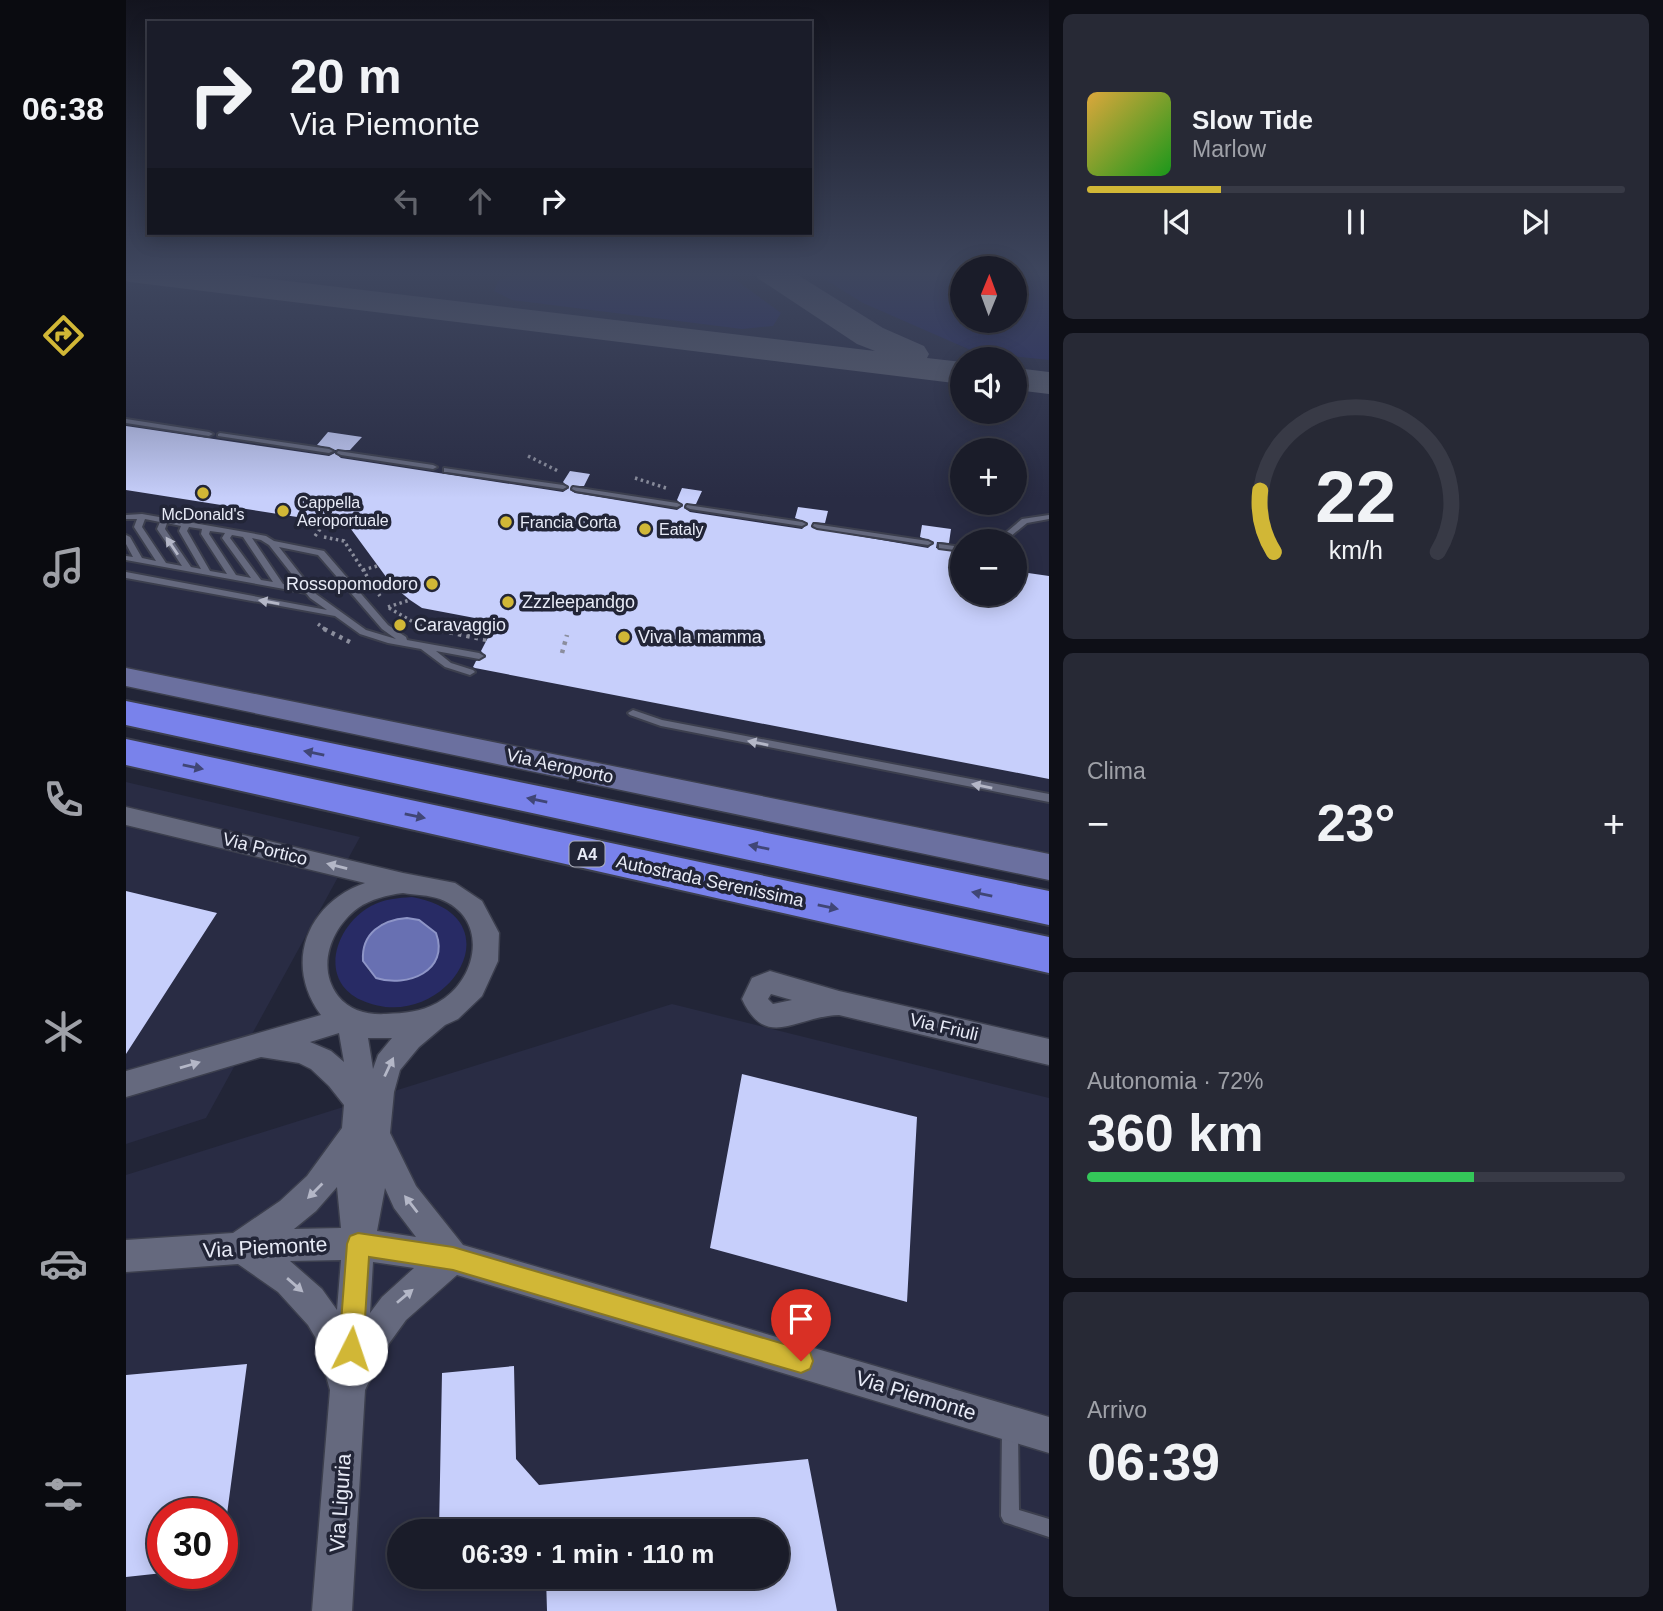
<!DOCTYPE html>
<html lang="it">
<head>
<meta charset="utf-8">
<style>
  body { margin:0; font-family:Helvetica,sans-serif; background:#272935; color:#f1f3f6; height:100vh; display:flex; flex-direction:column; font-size:26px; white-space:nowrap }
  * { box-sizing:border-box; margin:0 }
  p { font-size:23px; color:#9fa1a8 }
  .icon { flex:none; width:38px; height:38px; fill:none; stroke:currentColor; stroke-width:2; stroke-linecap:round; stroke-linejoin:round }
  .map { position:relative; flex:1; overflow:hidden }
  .drawer { display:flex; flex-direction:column; gap:14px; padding:14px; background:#0e0f17; width:614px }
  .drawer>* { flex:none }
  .guide { position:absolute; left:21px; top:21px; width:665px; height:214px; border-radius:0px; box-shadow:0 4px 18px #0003,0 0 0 2px #383a46; background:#1a1c29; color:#f1f3f6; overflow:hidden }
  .needle { width:46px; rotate:1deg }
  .controls { position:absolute; left:824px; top:256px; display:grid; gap:14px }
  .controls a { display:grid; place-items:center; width:77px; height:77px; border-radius:50%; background:#1a1c29; box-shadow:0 4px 18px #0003,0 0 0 2px #383a46; font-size:35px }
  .speed { position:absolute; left:21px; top:1498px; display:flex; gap:14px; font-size:35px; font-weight:700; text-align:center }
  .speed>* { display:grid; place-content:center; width:91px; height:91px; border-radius:50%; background:#1a1c29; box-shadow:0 4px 18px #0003,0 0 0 2px #383a46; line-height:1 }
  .speed .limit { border:10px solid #d22; background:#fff; color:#111 }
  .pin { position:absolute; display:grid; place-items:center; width:60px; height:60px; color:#fff; margin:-72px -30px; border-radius:50% 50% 50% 0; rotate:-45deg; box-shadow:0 0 7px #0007 }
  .pin .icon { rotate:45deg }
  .me { position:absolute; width:77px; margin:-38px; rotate:4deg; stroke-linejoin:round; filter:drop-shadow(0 0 5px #0008) }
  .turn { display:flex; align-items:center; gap:24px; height:147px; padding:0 28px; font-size:32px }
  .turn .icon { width:91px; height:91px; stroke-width:2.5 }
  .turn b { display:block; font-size:49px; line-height:60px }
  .lanes { display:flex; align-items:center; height:66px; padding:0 28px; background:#0003; justify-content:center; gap:35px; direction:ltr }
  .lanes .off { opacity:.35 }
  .big { font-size:52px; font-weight:700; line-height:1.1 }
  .drawer .tile { flex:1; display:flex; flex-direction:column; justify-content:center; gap:10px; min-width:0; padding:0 24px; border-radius:10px; background:#272935 }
  .drawer .dial { align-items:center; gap:0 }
  .dial svg { height:182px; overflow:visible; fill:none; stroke:#383a46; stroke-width:7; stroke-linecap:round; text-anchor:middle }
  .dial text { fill:#f1f3f6; stroke:none }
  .song { display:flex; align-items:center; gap:21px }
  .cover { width:84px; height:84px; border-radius:10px; background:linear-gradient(135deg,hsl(40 70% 55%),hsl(120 70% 35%)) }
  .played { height:7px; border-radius:4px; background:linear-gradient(90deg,#d1b736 25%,#383a46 25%) }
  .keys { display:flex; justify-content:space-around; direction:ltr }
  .heat { display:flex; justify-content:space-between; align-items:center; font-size:38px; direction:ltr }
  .charge { height:10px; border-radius:5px; background:linear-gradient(90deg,#34c759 72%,#383a46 0) }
  .trip { position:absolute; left:261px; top:1519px; width:402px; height:70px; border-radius:35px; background:#1a1c29; box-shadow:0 4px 18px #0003,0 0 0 2px #383a46; font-weight:700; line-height:70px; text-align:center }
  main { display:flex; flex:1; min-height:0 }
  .tabs { display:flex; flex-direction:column; width:126px; justify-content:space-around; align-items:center; background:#0a0b10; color:#9fa1a8 }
  .tabs .icon { width:49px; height:49px }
  .tabs .selected { color:#d1b736 }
  .tabs b { font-size:32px; color:#f1f3f6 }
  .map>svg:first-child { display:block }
  .built { fill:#292c44; fill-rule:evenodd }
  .green { fill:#282b65; fill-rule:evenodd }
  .water { fill:#6870b2; stroke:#8e95c7; stroke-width:2 }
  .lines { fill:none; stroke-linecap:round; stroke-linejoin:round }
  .taxiway { fill:#5e6272; fill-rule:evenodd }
  .building { fill:#c7cffb }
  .lane-casing { stroke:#3c3f4e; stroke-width:4 }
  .street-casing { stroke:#3c3f4e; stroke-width:3 }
  .secondary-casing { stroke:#3c3f4e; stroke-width:3 }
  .highway-casing { stroke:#3c3f4e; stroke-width:4 }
  .path-far1 { stroke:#8b8e9d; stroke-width:3.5; stroke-dasharray:2.5 3.5; stroke-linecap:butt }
  .path { stroke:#8b8e9d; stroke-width:4.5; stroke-dasharray:3.5 5; stroke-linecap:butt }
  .lane { fill:#65697e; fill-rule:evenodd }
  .street { fill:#65697e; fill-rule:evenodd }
  .secondary { fill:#6b709f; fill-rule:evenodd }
  .highway { fill:#7982eb; fill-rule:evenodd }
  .oneway { fill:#b4b7c7 }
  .oneway2 { fill:#404676 }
  .route { fill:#d1b736; stroke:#887723; stroke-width:2 }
  .poi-dot { fill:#d1b736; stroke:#222537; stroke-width:2.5 }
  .labels { text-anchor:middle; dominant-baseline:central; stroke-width:7; stroke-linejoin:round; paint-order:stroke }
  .far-poi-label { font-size:16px; fill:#e8ebf7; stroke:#222537; text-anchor:start }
  .shield { fill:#222537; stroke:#adb0bd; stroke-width:2 }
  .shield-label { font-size:16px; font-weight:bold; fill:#e8ebf7 }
  .poi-label { font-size:18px; fill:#e8ebf7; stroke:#222537; text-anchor:start }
  .street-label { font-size:18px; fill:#e8ebf7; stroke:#222537 }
  .near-street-label { font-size:21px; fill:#e8ebf7; stroke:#222537 }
</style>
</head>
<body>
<main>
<nav class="tabs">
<b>06:38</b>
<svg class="icon selected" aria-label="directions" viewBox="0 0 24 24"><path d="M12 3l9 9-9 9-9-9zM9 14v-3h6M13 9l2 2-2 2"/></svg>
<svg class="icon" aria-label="music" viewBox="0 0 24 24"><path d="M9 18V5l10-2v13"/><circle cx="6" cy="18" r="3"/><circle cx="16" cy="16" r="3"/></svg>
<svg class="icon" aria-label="phone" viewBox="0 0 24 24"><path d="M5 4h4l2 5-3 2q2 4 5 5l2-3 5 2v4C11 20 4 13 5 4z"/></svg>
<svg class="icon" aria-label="climate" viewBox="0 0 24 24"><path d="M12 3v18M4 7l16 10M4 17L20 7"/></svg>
<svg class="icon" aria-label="car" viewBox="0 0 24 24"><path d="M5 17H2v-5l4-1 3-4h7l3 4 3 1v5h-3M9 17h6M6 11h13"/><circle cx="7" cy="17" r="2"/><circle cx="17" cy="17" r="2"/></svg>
<svg class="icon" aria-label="filters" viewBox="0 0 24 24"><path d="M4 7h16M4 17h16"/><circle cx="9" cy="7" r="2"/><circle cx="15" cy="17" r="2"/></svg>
</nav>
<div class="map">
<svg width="923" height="1611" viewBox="0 0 923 1611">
  <rect width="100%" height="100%" fill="#222537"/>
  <path class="built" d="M0 272H836V320H889V272H923V863L0 668ZM836 359H889V411H836ZM836 450H889V502H836ZM836 541H889V593H836Z
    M0 782 234 837 80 1118 0 1144Z
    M546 1004 923 1098V1611H0V1175ZM37 1514H96V1573H37ZM273 1531H651V1577H273Z"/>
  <path class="green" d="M402 272H599L655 313 647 326 616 329 386 300 368 291 373 280Z
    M687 272H836V320H889V272H923V360L849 352 737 303Z
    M286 897C397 917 317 1038 235 1000 191 979 210 925 245 906 258 899 272 898 286 897ZM281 918 293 920 313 943C312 979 268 993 242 970L240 940 257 923Z"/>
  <path class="water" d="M281 918 293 920 310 933C324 971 281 988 250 978L237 961C235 933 256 920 281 918Z"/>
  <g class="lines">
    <path class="taxiway" d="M0 272H87L749 351 731 344 633 279 628 272H667L757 328 798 346 803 354 801 358 836 362V384L4 282 0 281Z
      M889 368 923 372V394L889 390Z"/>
  </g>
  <path class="building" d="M0 426 203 456 209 453 215 458 437 492 443 488 437 482 444 471 464 474 458 486H445L444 490 449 493 551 510 557 506 551 500 556 488 576 491 570 504H559L558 508 564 512 676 529 682 523 669 518 672 507 702 511 699 523 687 522 686 528 802 548 808 542 794 537 796 525 825 529 823 543 811 542 810 548 836 553V593H889V571L923 576V779L349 668 347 667 350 661 360 657 355 651 370 622 296 608 284 600 266 585 222 525 0 490Z
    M202 432 236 437 224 450H209L191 445Z
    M0 891 91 913 0 1054Z
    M616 1074 791 1117 781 1302 584 1248Z
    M121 1364 101 1514H37V1573L0 1577V1375Z
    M388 1366 390 1459 413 1485 682 1459 711 1611H421L420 1577H651V1531H313L316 1373Z"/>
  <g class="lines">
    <defs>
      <path id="lane" d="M0 419 83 432 87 434 83 436 0 423Z
        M94 433 203 449 207 451 203 453 92 436V434Z
        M212 451 307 465 311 467 307 469 215 455 211 453Z
        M318 468 437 485 441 487 437 489 321 472H318Z
        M447 487 551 503 555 505 551 507 450 491 446 489Z
        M561 505 676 522 680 524 676 526 564 509 560 507Z
        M16 514 119 532 140 536 148 541 198 551 262 625 280 637 281 640 353 653 358 656 353 659 310 651 325 663 347 670 349 672 344 675 319 667 295 649 262 643 234 634 209 616 0 578V572L201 610 184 598 180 593 0 560V556L7 557 0 544V535L4 537 16 558 30 561 8 527 11 519H0V515ZM19 519 34 522 31 529 56 566 40 563 16 527ZM41 523 55 526 53 531 75 569 65 567 39 529ZM63 527 76 529 75 534 101 574 84 571 61 531ZM84 531 99 533 96 538 125 578 110 575 83 534ZM106 535 117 537 147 582 135 580 104 538ZM126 538 135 540 143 545 176 587 157 584ZM153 547 192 555 256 629 270 639 240 630 190 594Z
        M923 515V519L901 523 879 541H870L896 519Z
        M688 524 802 541 806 543 802 545 691 528 687 526Z
        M813 544 836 547V551L813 548Z
        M507 710 536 720 923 794V802L535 726 504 715 502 713Z
        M884 1422 890 1424 892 1430 893 1510 923 1519V1537L878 1522 875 1516 876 1430 878 1424Z"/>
      <path id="street" d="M0 807 277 873 329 883 356 901 373 933 372 961 356 996 332 1019 319 1025 293 1047 274 1070 268 1092 264 1133 290 1186 337 1245 923 1417V1453L331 1275 280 1320 259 1349 239 1390 226 1611H186L204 1390 189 1337 182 1325 152 1292 112 1264 0 1272V1240L107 1233 154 1201 181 1176 216 1128 218 1105 203 1086 185 1069 173 1063 135 1057 0 1097V1071L195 1015C157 964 181 903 239 883L0 825ZM277 893C289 895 303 895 314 899 364 918 352 981 311 1003 294 1012 279 1013 260 1014 242 1015 224 1011 212 996 190 967 205 928 232 908 245 899 261 895 277 893ZM213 1033 218 1062 205 1051 184 1042ZM242 1038H266L252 1055 247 1069ZM211 1187 215 1228 168 1229 190 1211ZM259 1188 268 1208 290 1237 251 1231ZM215 1260 211 1310 196 1289 164 1261ZM247 1262 288 1268 256 1297 244 1313Z
        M644 971 713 991 923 1039V1065L713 1015C670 1016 640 1051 616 999L626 978ZM645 994 666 1000 647 1004 642 999Z"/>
      <path id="secondary" d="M0 668 923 854V880L0 686Z"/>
      <path id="highway" d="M0 701 923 891V925L0 725Z
        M0 739 923 937V973L0 765Z"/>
    </defs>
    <use href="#lane" class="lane-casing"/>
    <use href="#street" class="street-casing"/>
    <use href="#secondary" class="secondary-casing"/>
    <use href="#highway" class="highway-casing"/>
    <path class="path-far1" d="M402 456 434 472
      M509 478 540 488
      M189 536 200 521
      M198 537 218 541 254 596
      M237 570 251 566
      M262 607 284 600
      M263 608 294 626 315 630
      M192 624 200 630"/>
    <path class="path" d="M198 629 224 642
      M307 629 361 640
      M436 653 441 635"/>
    <use href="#lane" class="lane"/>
    <use href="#street" class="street"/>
    <use href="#secondary" class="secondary"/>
    <use href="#highway" class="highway"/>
  </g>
  <defs><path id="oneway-solid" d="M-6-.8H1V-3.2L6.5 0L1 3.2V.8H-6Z" transform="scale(1.75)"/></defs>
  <g class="oneway">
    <use href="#oneway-solid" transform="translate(46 546) rotate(-124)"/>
    <use href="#oneway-solid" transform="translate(143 602) rotate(-170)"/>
    <use href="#oneway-solid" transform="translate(632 743) rotate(-169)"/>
    <use href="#oneway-solid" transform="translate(856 786) rotate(-169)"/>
    <use href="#oneway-solid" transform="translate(211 866) rotate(-166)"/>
    <use href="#oneway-solid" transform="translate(64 1065) rotate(-16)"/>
    <use href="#oneway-solid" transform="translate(263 1067) rotate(-65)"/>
    <use href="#oneway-solid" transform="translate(189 1191) rotate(135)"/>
    <use href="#oneway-solid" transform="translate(285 1204) rotate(-128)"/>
    <use href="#oneway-solid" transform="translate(169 1285) rotate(41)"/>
    <use href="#oneway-solid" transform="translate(279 1296) rotate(-40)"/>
  </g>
  <g class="oneway2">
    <use href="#oneway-solid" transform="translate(188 753) rotate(-168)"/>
    <use href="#oneway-solid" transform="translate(67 767) rotate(12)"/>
    <use href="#oneway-solid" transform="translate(411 800) rotate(-168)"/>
    <use href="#oneway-solid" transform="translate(289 816) rotate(12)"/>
    <use href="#oneway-solid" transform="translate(633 847) rotate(-168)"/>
    <use href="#oneway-solid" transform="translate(856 894) rotate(-168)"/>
    <use href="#oneway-solid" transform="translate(702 907) rotate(12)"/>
  </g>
  <linearGradient id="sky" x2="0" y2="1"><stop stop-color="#13141e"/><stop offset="0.55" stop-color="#3e465e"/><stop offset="1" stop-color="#3e465e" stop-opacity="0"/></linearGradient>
  <rect width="923" height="498" fill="url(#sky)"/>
  <path class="route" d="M232 1233 327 1247 675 1349 684 1352 687 1361 684 1369 675 1373 327 1270 243 1257 237 1349 233 1357 225 1360 217 1357 213 1349 221 1244 224 1236Z"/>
  <g class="poi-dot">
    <circle cx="77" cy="493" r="7"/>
    <circle cx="157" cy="511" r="7"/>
    <circle cx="380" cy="522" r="7"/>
    <circle cx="519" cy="529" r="7"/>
    <circle cx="306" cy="584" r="7"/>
    <circle cx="382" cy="602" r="7"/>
    <circle cx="274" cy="625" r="7"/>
    <circle cx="498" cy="637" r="7"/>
  </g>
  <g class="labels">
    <g class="far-poi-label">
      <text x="171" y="502">Cappella<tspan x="171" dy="18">Aeroportuale</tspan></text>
      <text x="77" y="514" text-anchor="middle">McDonald's</text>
      <text x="394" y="522">Francia Corta</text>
      <text x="533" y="529">Eataly</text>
    </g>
    <rect class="shield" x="443.5" y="841.5" width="35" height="25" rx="5"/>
    <g class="shield-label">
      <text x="461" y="854">A4</text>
    </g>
    <g class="poi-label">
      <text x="292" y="584" text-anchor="end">Rossopomodoro</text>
      <text x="396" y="602">Zzzleepandgo</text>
      <text x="288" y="625">Caravaggio</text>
      <text x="512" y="637">Viva la mamma</text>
    </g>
    <g class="street-label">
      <text transform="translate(434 766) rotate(12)">Via Aeroporto</text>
      <text transform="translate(139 849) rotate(14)">Via Portico</text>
      <text transform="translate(584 881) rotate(12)">Autostrada Serenissima</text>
      <text transform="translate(818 1027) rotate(13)">Via Friuli</text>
    </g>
    <g class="near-street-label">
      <text transform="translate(139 1247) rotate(-3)">Via Piemonte</text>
      <text transform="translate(790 1395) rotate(17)">Via Piemonte</text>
      <text transform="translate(214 1503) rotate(-86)">Via Liguria</text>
    </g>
  </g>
</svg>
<div class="controls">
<a><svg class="needle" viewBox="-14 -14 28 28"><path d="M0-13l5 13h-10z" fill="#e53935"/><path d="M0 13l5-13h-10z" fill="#9fa1a8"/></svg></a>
<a><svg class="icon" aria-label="sound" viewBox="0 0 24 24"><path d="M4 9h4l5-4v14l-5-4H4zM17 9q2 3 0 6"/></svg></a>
<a>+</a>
<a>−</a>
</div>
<div class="speed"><div class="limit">30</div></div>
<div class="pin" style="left:675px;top:1361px;background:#d93025"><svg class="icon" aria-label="arrive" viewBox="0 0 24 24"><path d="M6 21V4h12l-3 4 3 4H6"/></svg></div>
<svg class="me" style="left:225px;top:1349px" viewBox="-20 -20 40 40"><circle r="19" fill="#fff"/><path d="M0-13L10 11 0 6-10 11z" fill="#d1b736"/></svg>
<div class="trip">06:39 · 1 min · 110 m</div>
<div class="guide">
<div class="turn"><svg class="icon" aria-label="right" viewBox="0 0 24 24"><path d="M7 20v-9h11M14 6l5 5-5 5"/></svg><div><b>20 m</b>Via Piemonte</div></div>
<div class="lanes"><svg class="icon off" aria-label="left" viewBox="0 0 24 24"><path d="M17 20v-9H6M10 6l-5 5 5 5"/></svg><svg class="icon off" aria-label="ahead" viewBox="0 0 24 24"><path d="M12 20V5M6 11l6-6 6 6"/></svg><svg class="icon" aria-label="right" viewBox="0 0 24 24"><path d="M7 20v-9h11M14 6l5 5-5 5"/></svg></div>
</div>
</div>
<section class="drawer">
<div class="tile">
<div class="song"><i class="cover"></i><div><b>Slow Tide</b><p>Marlow</p></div></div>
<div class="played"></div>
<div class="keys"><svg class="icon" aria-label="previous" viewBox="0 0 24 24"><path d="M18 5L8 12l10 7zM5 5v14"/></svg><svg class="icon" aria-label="pause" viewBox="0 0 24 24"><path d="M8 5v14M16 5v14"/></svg><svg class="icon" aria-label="next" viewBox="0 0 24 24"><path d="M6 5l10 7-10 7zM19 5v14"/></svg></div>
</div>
<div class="tile dial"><svg viewBox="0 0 100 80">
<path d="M14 69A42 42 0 1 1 86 69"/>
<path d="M14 69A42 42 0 0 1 8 42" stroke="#d1b736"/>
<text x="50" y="56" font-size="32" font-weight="700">22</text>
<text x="50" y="72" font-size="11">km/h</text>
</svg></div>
<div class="tile"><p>Clima</p>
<div class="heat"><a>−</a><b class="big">23°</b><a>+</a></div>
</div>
<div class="tile"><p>Autonomia · 72%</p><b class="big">360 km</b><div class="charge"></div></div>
<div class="tile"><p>Arrivo</p><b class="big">06:39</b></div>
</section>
</main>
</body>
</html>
